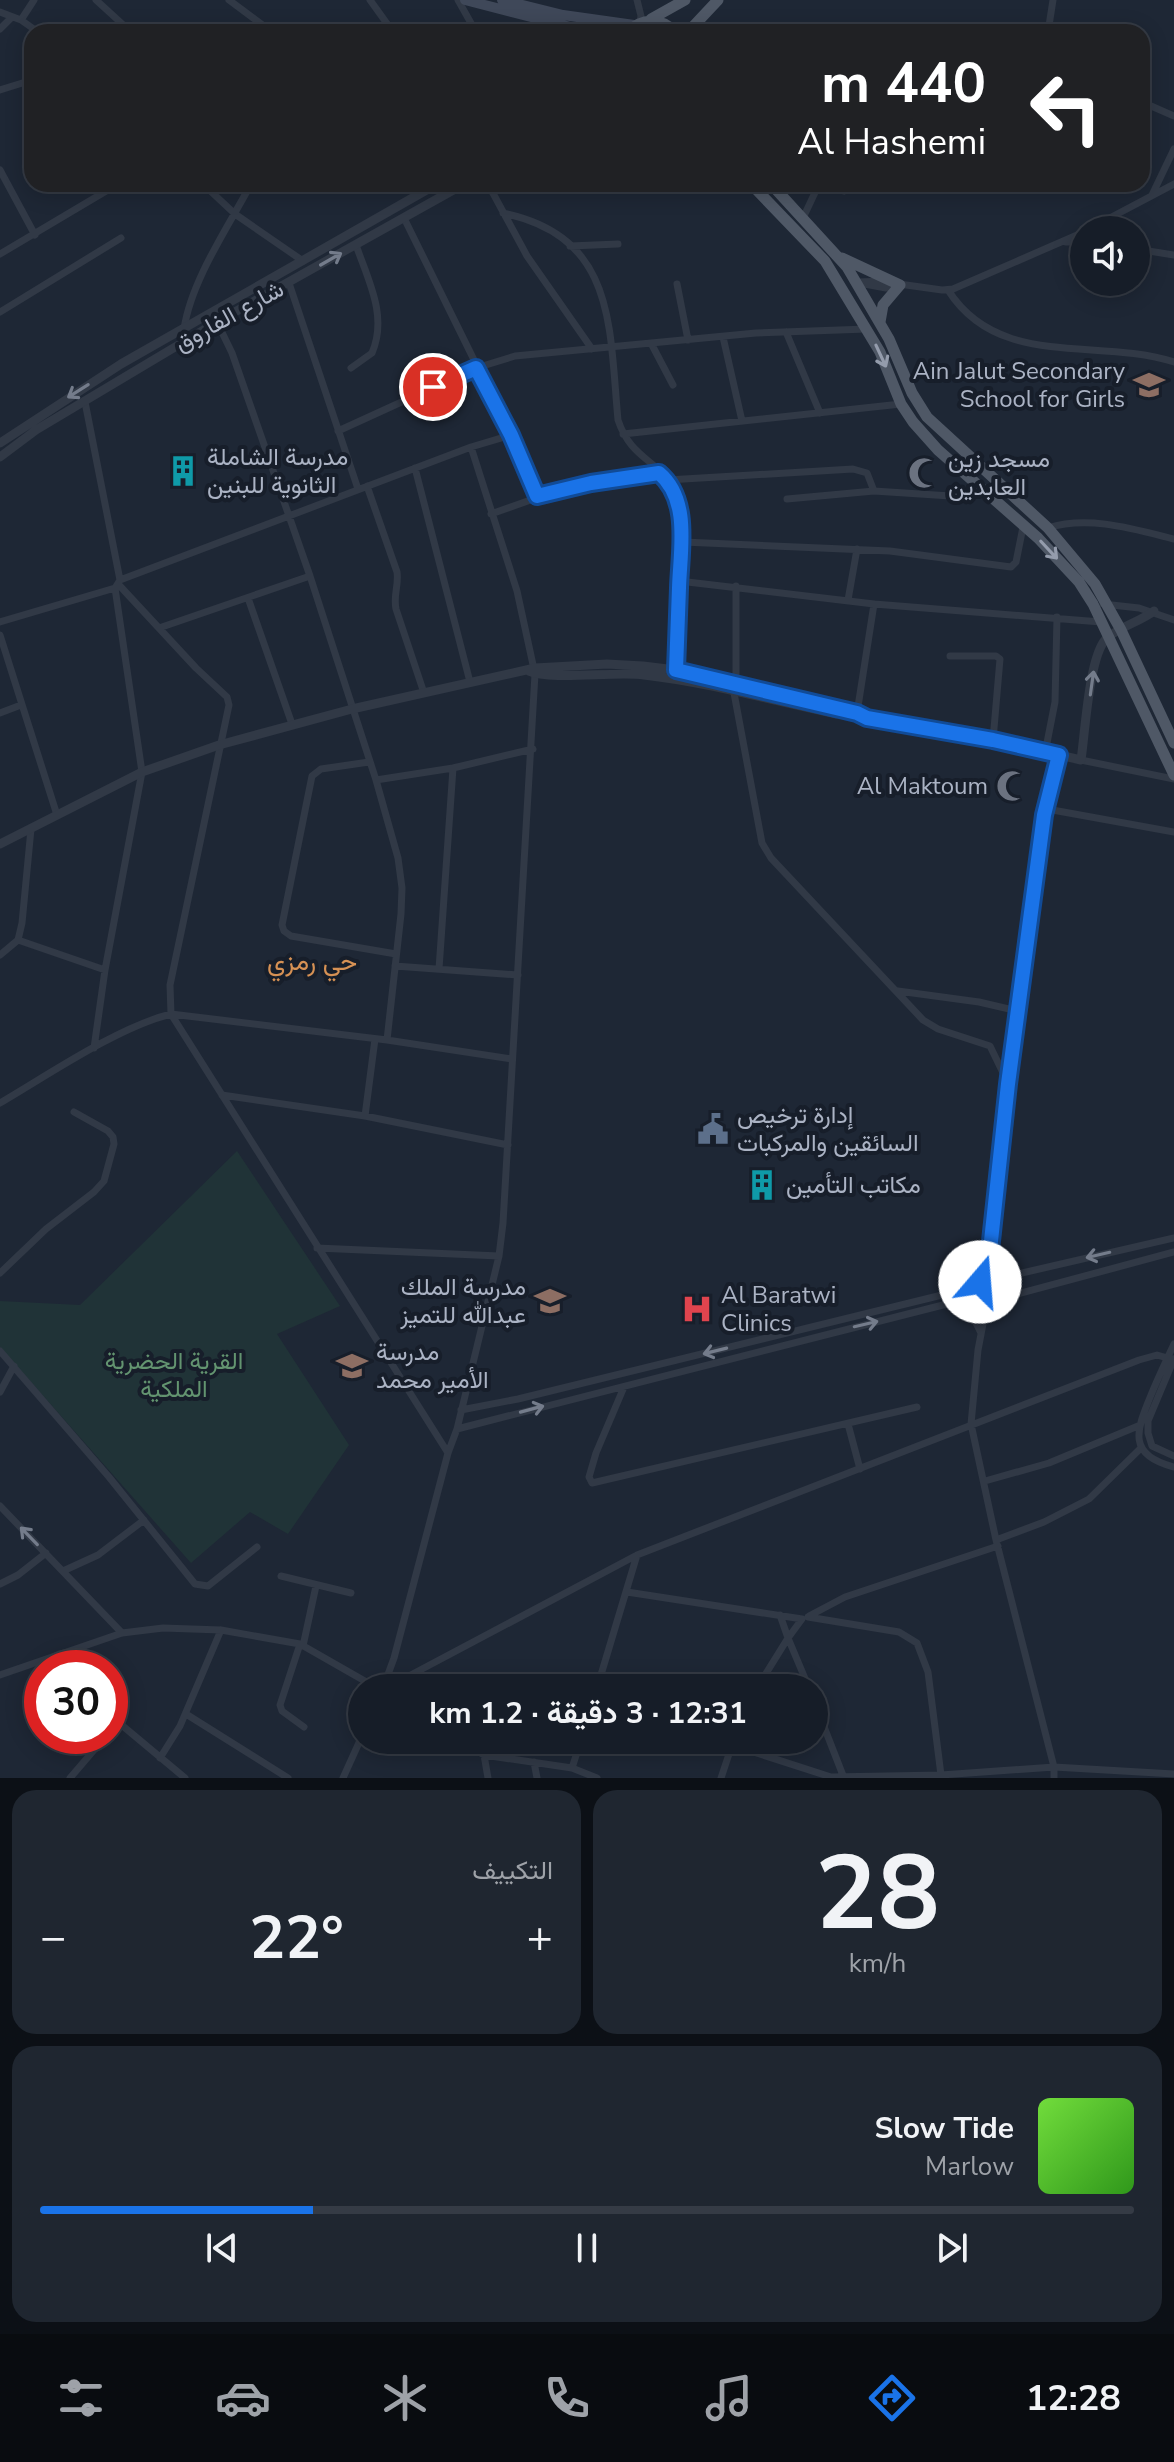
<!DOCTYPE html>
<html lang="ar">
<head>
<meta charset="utf-8">
<style>
  body { margin:0; font-family:"Nunito Sans",Vazirmatn,sans-serif; background:#1f2630; color:#f1f3f6; direction:rtl; height:100vh; display:flex; flex-direction:column; font-size:30px; white-space:nowrap }
  * { box-sizing:border-box; margin:0 }
  p { font-size:26px; color:#9ea2a8 }
  .icon { flex:none; width:44px; height:44px; fill:none; stroke:currentColor; stroke-width:2; stroke-linecap:round; stroke-linejoin:round }
  .map { position:relative; height:1778px; overflow:hidden; direction:ltr }
  .details { display:flex; flex-direction:column; gap:12px; padding:12px; background:#0c1016; flex:1 }
  .details>* { flex:none }
  .guide { position:absolute; left:24px; top:24px; width:1126px; height:168px; border-radius:24px; box-shadow:0 4px 20px #0003,0 0 0 2px #353b45; direction:rtl; background:#202124; color:#fff; overflow:hidden }
  .buttons { position:absolute; left:1070px; top:216px; display:grid; gap:16px }
  .buttons a { display:grid; place-items:center; width:80px; height:80px; border-radius:50%; background:#161d28; box-shadow:0 4px 20px #0003,0 0 0 2px #353b45; font-size:40px }
  .speed { position:absolute; left:24px; top:1650px; display:flex; gap:16px; font-size:40px; font-weight:700; text-align:center }
  .speed>* { display:grid; place-content:center; width:104px; height:104px; border-radius:50%; background:#161d28; box-shadow:0 4px 20px #0003,0 0 0 2px #353b45; line-height:1 }
  .speed .limit { border:12px solid #d22; background:#fff; color:#111 }
  .pin { position:absolute; display:grid; place-items:center; width:68px; height:68px; color:#fff; margin:-34px; border:4px solid #fff; border-radius:50%; box-shadow:0 2px 8px #0007 }
  .me { position:absolute; width:88px; margin:-44px; rotate:18deg; stroke-linejoin:round; filter:drop-shadow(0 0 6px #0008) }
  .turn { display:flex; align-items:center; gap:28px; height:168px; padding:0 32px; font-size:36px }
  .turn .icon { width:104px; height:104px; stroke-width:2.5 }
  .turn b { display:block; font-size:56px; line-height:68px }
  .big { font-size:60px; font-weight:700; line-height:1.1 }
  .details .tile { flex:1; display:flex; flex-direction:column; justify-content:center; gap:12px; min-width:0; padding:0 28px; border-radius:24px; background:#1f2630 }
  .details .dial { align-items:center; gap:0 }
  .dial b { font-size:104px; line-height:1 }
  .song { display:flex; align-items:center; gap:24px }
  .cover { width:96px; height:96px; border-radius:12px; background:linear-gradient(135deg,hsl(100 70% 55%),hsl(110 70% 35%)) }
  .played { height:8px; border-radius:4px; background:linear-gradient(90deg,#1a73e8 25%,#353b45 25%) }
  .keys { display:flex; justify-content:space-around; direction:ltr }
  .heat { display:flex; justify-content:space-between; align-items:center; font-size:44px; direction:ltr }
  .details .tiles { flex:1; display:grid; gap:12px; grid-template-columns:1fr 1fr }
  .tile:last-child { grid-column:span 2 }
  .trip { position:absolute; left:348px; top:1674px; width:480px; height:80px; border-radius:40px; background:#161d28; box-shadow:0 4px 20px #0003,0 0 0 2px #353b45; font-weight:700; line-height:80px; text-align:center; direction:rtl }
  .dock { display:flex; height:128px; justify-content:space-around; align-items:center; background:#090c10; color:#9ea2a8 }
  .dock .icon { width:56px; height:56px }
  .dock .on { color:#1a73e8 }
  .dock b { font-size:36px; color:#f1f3f6 }
  .map>svg:first-child { display:block }
  .green { fill:#203337 }
  .lines { fill:none; stroke-linecap:round; stroke-linejoin:round }
  .minor { stroke:#313946; stroke-width:7 }
  .tertiary { stroke:#313946; stroke-width:9 }
  .secondary { stroke:#3f4859; stroke-width:10 }
  .primary { stroke:#4f5866; stroke-width:11 }
  .oneway { stroke:#747c8b }
  .oneway2 { stroke:#949cac }
  .route-casing { stroke:#114b97; stroke-width:20 }
  .route { stroke:#1a73e8; stroke-width:14 }
  .labels { text-anchor:middle; dominant-baseline:central; stroke-width:8; stroke-linejoin:round; paint-order:stroke }
  .street-label { font-size:24px; fill:#abb3c4; stroke:#171e2a }
  .poi-label { font-size:24px; fill:#abb3c4; stroke:#171e2a; text-anchor:start }
  .park-label { font-size:24px; fill:#639470; stroke:#171e2a }
  .neighbourhood-label { font-size:26px; fill:#d69154; stroke:#171e2a }
</style>
</head>
<body>
<div class="map">
<svg width="1174" height="1778" viewBox="0 0 1174 1778">
  <rect width="100%" height="100%" fill="#1e2735"/>
  <path class="green" d="M237 1151 340 1306 277 1334 349 1445 288 1534 250 1512 191 1563 0 1347V1301L80 1305Z"/>
  <g class="lines">
    <path class="minor" d="M96 0 131 32
      M229 0 272 32
      M370 0 393 32
      M458 0 476 32
      M637 0 641 16 640 22
      M0 12 21 20 38 32
      M21 20 34 0
      M0 29 12 17
      M1048 32 1053 0
      M0 90 32 80
      M1142 102 1174 116
      M0 170 35 235
      M203 184 235 214 303 261
      M488 184 527 256 592 349
      M829 184 844 191
      M1152 195 1174 149
      M503 213C616 237 609 325 618 420 631 459 657 459 671 486 687 516 681 551 679 584 677 613 677 642 676 670
      M404 218 511 435 537 496
      M803 218 819 184
      M1087 230 1174 184
      M1066 242H1084
      M570 246 618 244
      M1136 249 1174 255
      M0 254 118 184
      M857 282 887 281
      M289 283 358 489
      M859 283 886 288 898 285
      M677 284 688 340
      M899 284 942 290 953 289 1084 232
      M948 290C999 370 1097 337 1174 362
      M0 312 121 238
      M217 322 232 353 310 576 376 780 398 858 402 888 401 914 387 1040
      M184 329C191 281 228 227 251 184
      M786 332 820 413
      M723 337 742 421
      M652 345 673 385
      M351 368 372 353C388 316 368 280 356 245
      M85 402 120 580 115 588 142 772 105 970 94 1048
      M338 431 476 368 515 356 756 333 867 329
      M623 434 901 404
      M415 468 470 682
      M667 480 853 469 867 473 874 491
      M367 486 397 572C399 586 393 595 396 609L424 693
      M787 499 874 491 966 497 983 489
      M491 514 556 491 659 473
      M1048 528C1088 515 1134 529 1174 539
      M683 542 890 551 1011 567 1016 562 1023 527
      M120 580 471 447 511 435
      M679 581 874 604 1101 622
      M119 585 196 668 227 697 229 705 170 985 171 1014 387 1040 512 1059
      M736 586V685
      M248 598 292 724
      M848 600 857 549
      M1103 604 1139 608 1174 620
      M0 622 115 588
      M159 628 310 576
      M0 635 57 815
      M950 656H996L1000 659 993 740
      M734 693 762 843 771 858 923 1020 938 1029 990 1046 1006 1079
      M0 713 21 705
      M857 713 874 604
      M1045 753 1055 702 1057 617
      M1081 760 1174 779
      M369 762 321 769 312 776 282 925 284 931 291 936 396 954
      M376 780 453 768 533 749
      M1047 809 1174 832
      M18 940 105 970
      M0 955 18 940 22 923 31 829
      M395 966 518 975
      M439 969 453 768
      M898 991 979 1002 1018 1011
      M222 1095 365 1116 508 1145
      M0 1103C48 1075 118 1027 171 1014L448 1453
      M365 1116 375 1039
      M317 1248 499 1256
      M0 1273 46 1229 94 1192 104 1181 114 1144 113 1137 108 1131 74 1112
      M976 1290a13 13 0 1 1 26 0a13 13 0 1 1-26 0Z
      M987 1278 1008 1084 1044 815 1059 755
      M996 1279 1174 1238
      M999 1299 1174 1252
      M987 1303 978 1350 971 1424 996 1540 1054 1767V1778
      M956 1305 971 1313 981 1333
      M1174 1344C1166 1361 1158 1378 1151 1395 1136 1431 1127 1455 1174 1467
      M0 1351 109 1477 195 1584 208 1586 257 1547
      M1174 1359 1148 1421V1433L1152 1446 1174 1456
      M624 1387 596 1453 589 1477 592 1483 917 1407
      M0 1392 14 1366
      M461 1410 518 1399 942 1295 980 1282
      M848 1424 860 1469
      M457 1429 943 1305 983 1302
      M985 1481 1049 1463 1138 1426
      M0 1506 122 1633
      M996 1540 1044 1522 1089 1499 1141 1448
      M63 1571 98 1555 144 1520
      M281 1576 351 1593
      M0 1584 18 1575 46 1553
      M627 1592 802 1619 788 1638 809 1688
      M809 1616 845 1597 998 1546
      M808 1617 899 1632 917 1643 928 1672 941 1775
      M300 1644 280 1705 282 1711 304 1727
      M303 1646 316 1586
      M0 1675 122 1633 163 1628 221 1630 300 1644 377 1688
      M385 1683 407 1677 637 1555 1139 1360 1157 1355 1174 1360
      M383 1688 394 1658 448 1453 457 1429 499 1256 503 1223 535 674 517 591 471 447
      M597 1688 637 1555
      M757 1688 788 1638 780 1615
      M814 1701 844 1778
      M186 1714 288 1778
      M110 1732 120 1725 124 1727 185 1778
      M459 1740 484 1755 572 1768 597 1778
      M716 1740 831 1777 941 1775 1054 1767 1174 1774
      M484 1755 488 1778
      M160 1758 180 1726 221 1630
      M534 1762 537 1778
      M572 1768 581 1740
      M70 1778 106 1736
      M343 1778 362 1736
      M721 1778 733 1742"/>
    <path class="tertiary" d="M0 443 121 364 437 184
      M0 457 36 430 217 322 464 184
      M529 671C552 681 614 671 644 675 707 682 774 701 836 714
      M863 718 993 740 1081 760C1085 734 1089 656 1106 639 1118 627 1140 622 1154 611
      M0 844 142 772 219 745 352 709 535 668 607 664 643 666 676 670 857 713 867 718"/>
    <path class="secondary" d="M465 0 590 32
      M502 0 563 15 634 25"/>
    <path class="primary" d="M651 19 685 0
      M627 32C642 18 660 17 675 32
      M688 32 718 0
      M751 184 825 261 880 352 901 404 913 422 938 450 1038 538 1079 582 1093 604 1174 775
      M771 184 847 267 889 339 912 393 927 417 1048 528 1095 584 1121 630 1174 743
      M842 258 900 285 883 305 880 322"/>
  </g>
  <defs><path id="oneway-shaft" d="M-6 0H5M1.5-3L5.5 0L1.5 3" fill="none" stroke-width="1.6" stroke-linecap="round" stroke-linejoin="round" transform="scale(2)"/></defs>
  <g class="oneway">
    <use href="#oneway-shaft" transform="translate(331 259) rotate(-30)"/>
    <use href="#oneway-shaft" transform="translate(78 391) rotate(148)"/>
    <use href="#oneway-shaft" transform="translate(1092 683) rotate(-82)"/>
    <use href="#oneway-shaft" transform="translate(1098 1255) rotate(167)"/>
    <use href="#oneway-shaft" transform="translate(866 1324) rotate(-13)"/>
    <use href="#oneway-shaft" transform="translate(715 1351) rotate(166)"/>
    <use href="#oneway-shaft" transform="translate(532 1409) rotate(-15)"/>
    <use href="#oneway-shaft" transform="translate(29 1536) rotate(-134)"/>
  </g>
  <g class="oneway2">
    <use href="#oneway-shaft" transform="translate(881 356) rotate(65)"/>
    <use href="#oneway-shaft" transform="translate(1049 550) rotate(47)"/>
  </g>
  <g class="lines">
    <defs>
      <path id="route" d="M433 387 476 368 511 435 537 496 591 483 659 473C691 500 680 551 679 588 678 615 677 643 676 670L857 713 867 718 993 740 1059 755 1044 815 1008 1084 987 1278 980 1282"/>
    </defs>
    <use href="#route" class="route-casing"/>
    <use href="#route" class="route"/>
  </g>
  <defs>
    <symbol id="school-bare" viewBox="-9 -9 18 18"><path d="M0-5L7-2L0 1L-7-2ZM-4 1L0 2.5L4 1V4Q0 6-4 4Z" fill="#8d6e63" stroke="#171e2a" stroke-width="2.5" paint-order="stroke"/></symbol>
    <symbol id="building-bare" viewBox="-9 -9 18 18"><path d="M-4-6H4V6H1V3H-1V6H-4ZM-2.5-4.3h1.7v1.8h-1.7ZM.8-4.3h1.7v1.8H.8ZM-2.5-1h1.7V.8h-1.7ZM.8-1h1.7V.8H.8Z" fill="#0f9aa8" stroke="#171e2a" stroke-width="2.5" paint-order="stroke"/></symbol>
    <symbol id="mosque-bare" viewBox="-9 -9 18 18"><path d="M3.5-4.9A6 6 0 1 0 3.5 4.9A5 5 0 1 1 3.5-4.9Z" fill="#6b7280" stroke="#171e2a" stroke-width="2.5" paint-order="stroke"/></symbol>
    <symbol id="civic-bare" viewBox="-9 -9 18 18"><path d="M-.6-6.5H3V-4.5H.6V-3L4-1V1h2V6H-6V1h2V-1L-.6-3ZM-1.2 2.5V6h2.4V2.5Z" fill="#5c6f8a" stroke="#171e2a" stroke-width="2.5" paint-order="stroke"/></symbol>
    <symbol id="hospital-bare" viewBox="-9 -9 18 18"><path d="M-5-5h3v3.5h4V-5h3V5h-3V1.5h-4V5h-3Z" fill="#e0444e" stroke="#171e2a" stroke-width="2.5" paint-order="stroke"/></symbol>
  </defs>
  <g fill-rule="evenodd">
    <use href="#school-bare" x="1127" y="363" width="44" height="44"/>
    <use href="#building-bare" x="161" y="449" width="44" height="44"/>
    <use href="#mosque-bare" x="902" y="451" width="44" height="44"/>
    <use href="#mosque-bare" x="990" y="764" width="44" height="44"/>
    <use href="#civic-bare" x="691" y="1107" width="44" height="44"/>
    <use href="#building-bare" x="740" y="1163" width="44" height="44"/>
    <use href="#school-bare" x="528" y="1279" width="44" height="44"/>
    <use href="#hospital-bare" x="675" y="1287" width="44" height="44"/>
    <use href="#school-bare" x="330" y="1344" width="44" height="44"/>
  </g>
  <g class="labels">
    <g class="street-label">
      <text transform="translate(229 316) rotate(-29)">شارع الفاروق</text>
    </g>
    <g class="poi-label">
      <text x="1125" y="371" text-anchor="end">Ain Jalut Secondary<tspan x="1125" dy="28">School for Girls</tspan></text>
      <text x="207" y="457">مدرسة الشاملة<tspan x="207" dy="28">الثانوية للبنين</tspan></text>
      <text x="948" y="459">مسجد زين<tspan x="948" dy="28">العابدين</tspan></text>
      <text x="988" y="786" text-anchor="end">Al Maktoum</text>
      <text x="737" y="1115">إدارة ترخيص<tspan x="737" dy="28">السائقين والمركبات</tspan></text>
      <text x="786" y="1185">مكاتب التأمين</text>
      <text x="526" y="1287" text-anchor="end">مدرسة الملك<tspan x="526" dy="28">عبدالله للتميز</tspan></text>
      <text x="721" y="1295">Al Baratwi<tspan x="721" dy="28">Clinics</tspan></text>
      <text x="376" y="1352">مدرسة<tspan x="376" dy="28">الأمير محمد</tspan></text>
    </g>
    <g class="park-label">
      <text x="174" y="1361">القرية الحضرية<tspan x="174" dy="28">الملكية</tspan></text>
    </g>
    <g class="neighbourhood-label">
      <text x="312" y="961">حي رمزي</text>
    </g>
  </g>
</svg>
<div class="buttons">
<a><svg class="icon" aria-label="sound" viewBox="0 0 24 24"><path d="M4 9h4l5-4v14l-5-4H4zM17 9q2 3 0 6"/></svg></a>
</div>
<div class="speed"><div class="limit">30</div></div>
<div class="pin" style="left:433px;top:387px;background:#d93025"><svg class="icon" aria-label="arrive" viewBox="0 0 24 24"><path d="M6 21V4h12l-3 4 3 4H6"/></svg></div>
<svg class="me" style="left:980px;top:1282px" viewBox="-20 -20 40 40"><circle r="19" fill="#fff"/><path d="M0-13L10 11 0 6-10 11z" fill="#1a73e8"/></svg>
<div class="trip">12:31 · 3 دقيقة · 1.2 km</div>
<div class="guide">
<div class="turn"><svg class="icon" aria-label="left" viewBox="0 0 24 24"><path d="M17 20v-9H6M10 6l-5 5 5 5"/></svg><div><b>440 m</b>Al Hashemi</div></div>
</div>
</div>
<section class="details">
<div class="tiles">
<div class="tile dial"><b>28</b><p>km/h</p></div>
<div class="tile"><p>التكييف</p>
<div class="heat"><a>−</a><b class="big">22°</b><a>+</a></div>
</div>
<div class="tile">
<div class="song"><i class="cover"></i><div><b>Slow Tide</b><p>Marlow</p></div></div>
<div class="played"></div>
<div class="keys"><svg class="icon" aria-label="previous" viewBox="0 0 24 24"><path d="M18 5L8 12l10 7zM5 5v14"/></svg><svg class="icon" aria-label="pause" viewBox="0 0 24 24"><path d="M8 5v14M16 5v14"/></svg><svg class="icon" aria-label="next" viewBox="0 0 24 24"><path d="M6 5l10 7-10 7zM19 5v14"/></svg></div>
</div>
</div>
</section>
<nav class="dock">
<b>12:28</b>
<svg class="icon on" aria-label="directions" viewBox="0 0 24 24"><path d="M12 3l9 9-9 9-9-9zM9 14v-3h6M13 9l2 2-2 2"/></svg>
<svg class="icon" aria-label="music" viewBox="0 0 24 24"><path d="M9 18V5l10-2v13"/><circle cx="6" cy="18" r="3"/><circle cx="16" cy="16" r="3"/></svg>
<svg class="icon" aria-label="phone" viewBox="0 0 24 24"><path d="M5 4h4l2 5-3 2q2 4 5 5l2-3 5 2v4C11 20 4 13 5 4z"/></svg>
<svg class="icon" aria-label="climate" viewBox="0 0 24 24"><path d="M12 3v18M4 7l16 10M4 17L20 7"/></svg>
<svg class="icon" aria-label="car" viewBox="0 0 24 24"><path d="M5 17H2v-5l4-1 3-4h7l3 4 3 1v5h-3M9 17h6M6 11h13"/><circle cx="7" cy="17" r="2"/><circle cx="17" cy="17" r="2"/></svg>
<svg class="icon" aria-label="filters" viewBox="0 0 24 24"><path d="M4 7h16M4 17h16"/><circle cx="9" cy="7" r="2"/><circle cx="15" cy="17" r="2"/></svg>
</nav>
</body>
</html>
